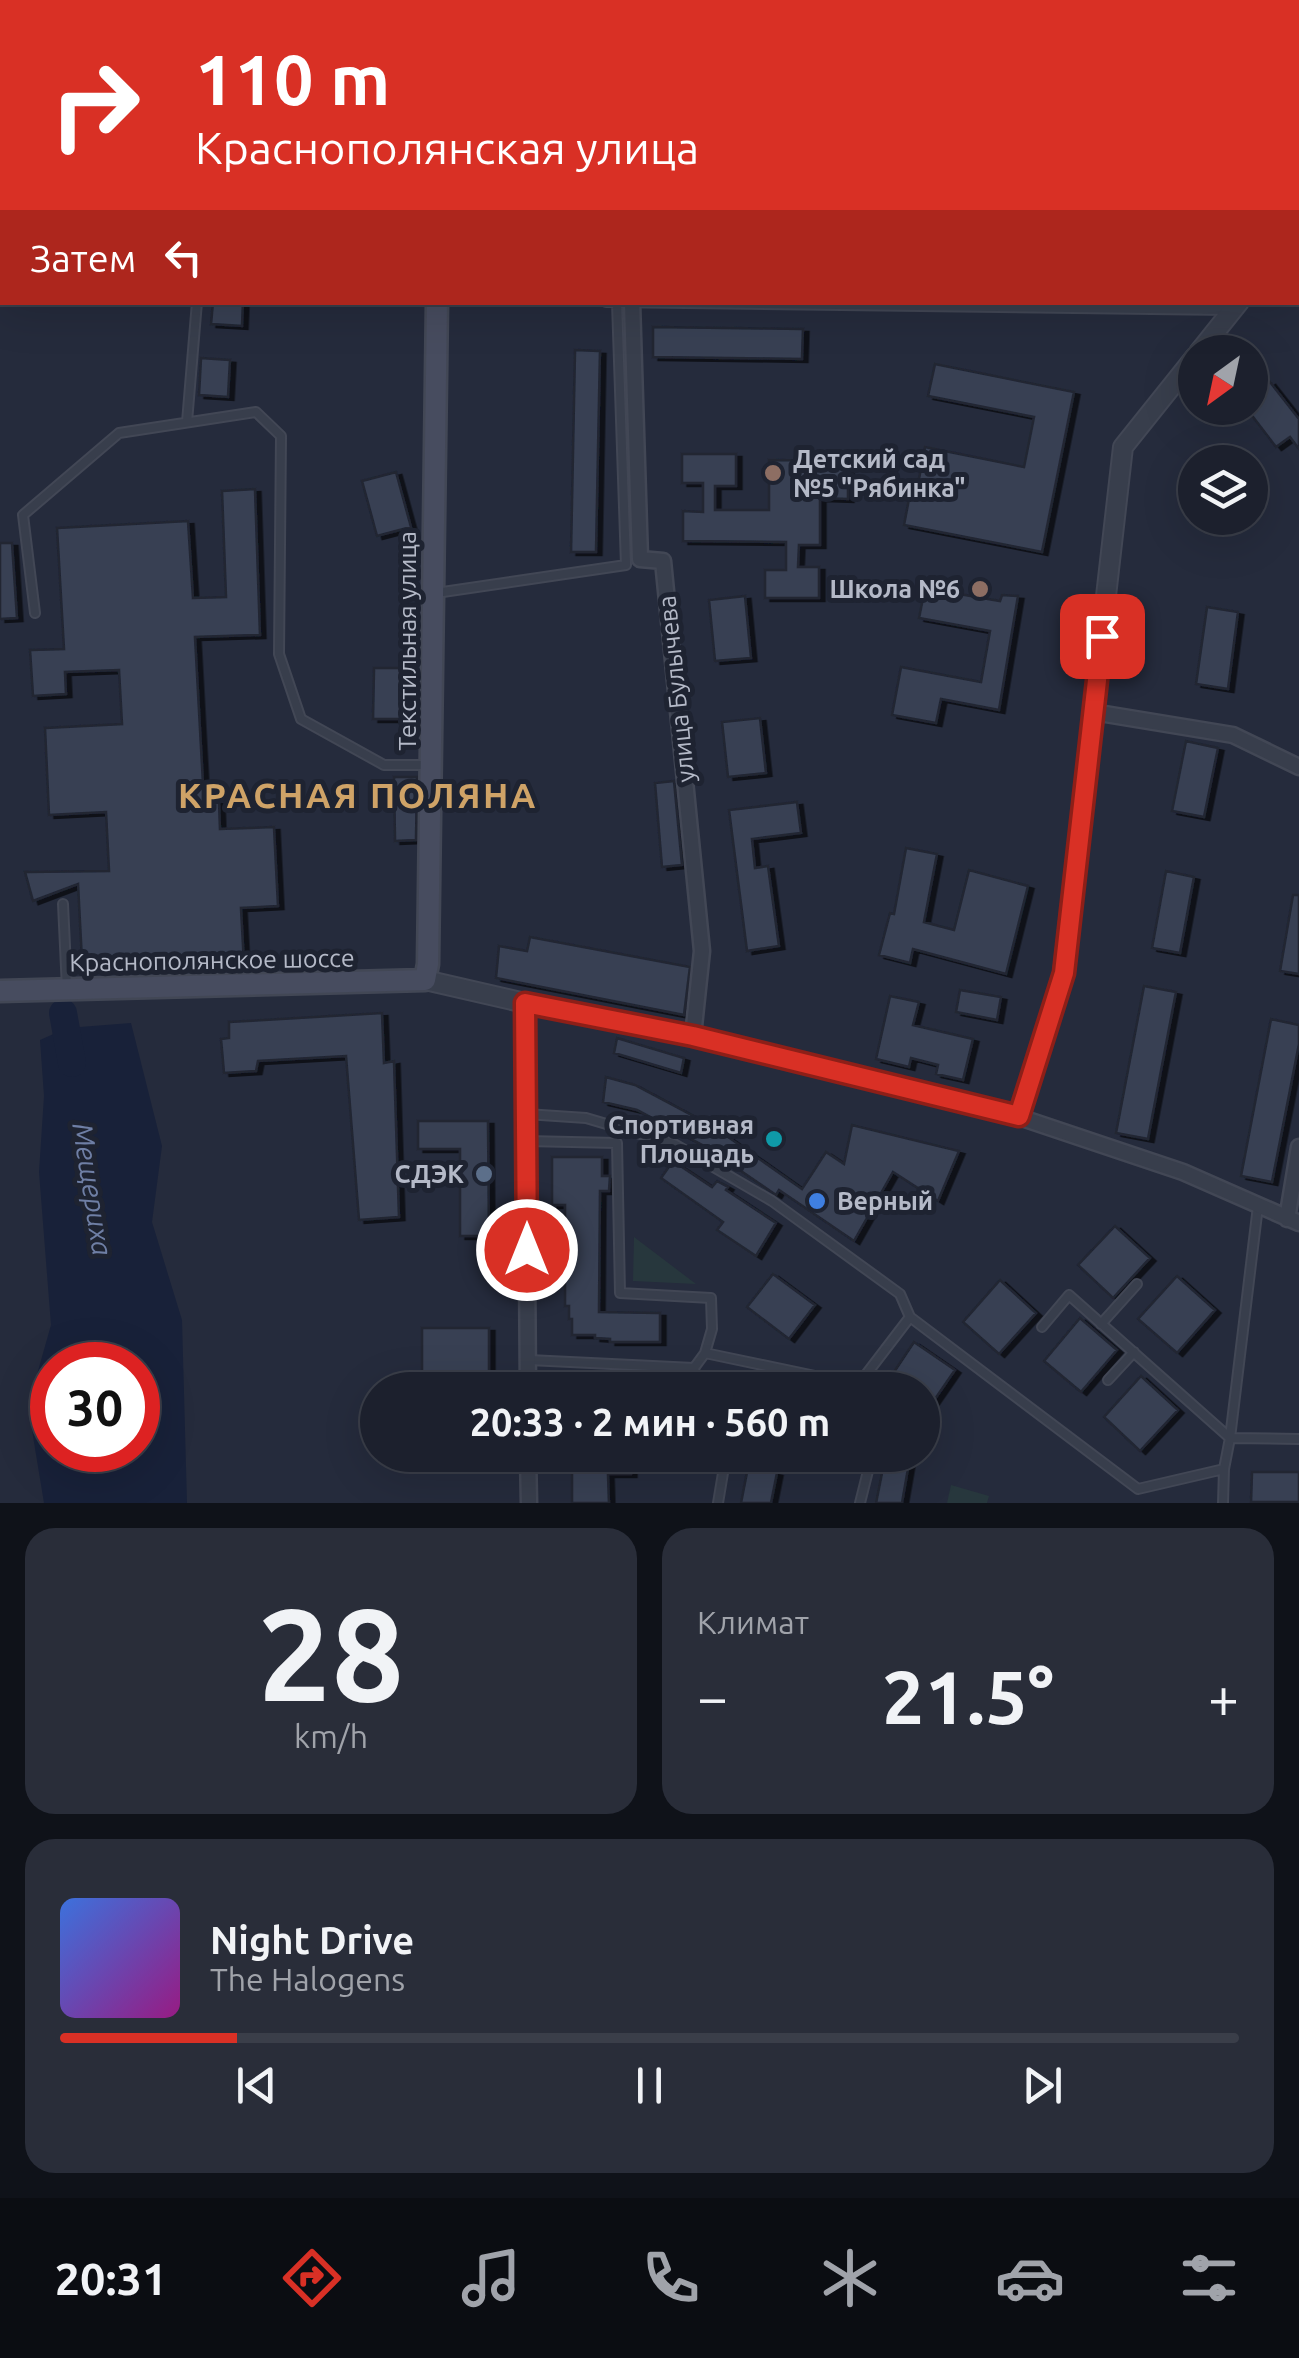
<!DOCTYPE html>
<html lang="ru">
<head>
<meta charset="utf-8">
<style>
  body { margin:0; font-family:Ubuntu,sans-serif; background:#292d39; color:#f1f3f6; height:100vh; display:flex; flex-direction:column; font-size:38px; white-space:nowrap }
  * { box-sizing:border-box; margin:0 }
  p { font-size:32px; color:#a0a3aa }
  .icon { flex:none; width:55px; height:55px; fill:none; stroke:currentColor; stroke-width:2; stroke-linecap:round; stroke-linejoin:round }
  .map { position:relative; height:1503px; overflow:hidden }
  .drawer { display:flex; flex-direction:column; gap:25px; padding:25px; background:#0f1219; flex:1 }
  .drawer>* { flex:none }
  .hud { position:absolute; left:0px; top:0px; width:1300px; height:305px; box-shadow:0 10px 40px #0002,0 0 0 2px #3a3e49; background:#d93025; color:#fff; overflow:hidden }
  .needle { width:65px; rotate:213deg }
  .fabs { position:absolute; left:1178px; top:335px; display:grid; gap:20px }
  .fabs a { display:grid; place-items:center; width:90px; height:90px; border-radius:50%; background:#1c202d; box-shadow:0 10px 40px #0002,0 0 0 2px #3a3e49; font-size:50px }
  .speed { position:absolute; left:30px; top:1342px; display:flex; gap:20px; font-size:50px; font-weight:700; text-align:center }
  .speed>* { display:grid; place-content:center; width:130px; height:130px; border-radius:50%; background:#1c202d; box-shadow:0 10px 40px #0002,0 0 0 2px #3a3e49; line-height:1 }
  .speed .limit { border:15px solid #d22; background:#fff; color:#111 }
  .pin { position:absolute; display:grid; place-items:center; width:85px; height:85px; color:#fff; margin:-42px; border-radius:20px; box-shadow:0 5px 15px #0006 }
  .me { position:absolute; width:110px; margin:-55px; rotate:0deg; stroke-linejoin:round; filter:drop-shadow(0 0 8px #0008) }
  .turn { display:flex; align-items:center; gap:35px; height:210px; padding:0 30px; font-size:45px }
  .turn .icon { width:130px; height:130px; stroke-width:2.5 }
  .turn b { display:block; font-size:70px; line-height:85px }
  .then { display:flex; align-items:center; height:95px; padding:0 30px; background:#0003; gap:20px; font-size:38px }
  .big { font-size:75px; font-weight:700; line-height:1.1 }
  .drawer .card { flex:1; display:flex; flex-direction:column; justify-content:center; gap:15px; min-width:0; padding:0 35px; border-radius:30px; background:#292d39 }
  .drawer .dial { align-items:center; gap:0 }
  .dial b { font-size:130px; line-height:1 }
  .song { display:flex; align-items:center; gap:30px }
  .cover { width:120px; height:120px; border-radius:15px; background:linear-gradient(135deg,hsl(220 70% 55%),hsl(310 70% 35%)) }
  .played { height:10px; border-radius:5px; background:linear-gradient(90deg,#d93025 15%,#3a3e49 15%) }
  .keys { display:flex; justify-content:space-around; direction:ltr }
  .heat { display:flex; justify-content:space-between; align-items:center; font-size:55px; direction:ltr }
  .drawer .tiles { flex:1; display:grid; gap:25px; grid-template-columns:1fr 1fr }
  .card:last-child { grid-column:span 2 }
  .trip { position:absolute; left:360px; top:1372px; width:580px; height:100px; border-radius:50px; background:#1c202d; box-shadow:0 10px 40px #0002,0 0 0 2px #3a3e49; font-weight:700; line-height:100px; text-align:center }
  .dock { display:flex; height:160px; justify-content:space-around; align-items:center; background:#0b0d12; color:#a0a3aa }
  .dock .icon { width:70px; height:70px }
  .dock .on { color:#d93025 }
  .dock b { font-size:45px; color:#f1f3f6 }
  .map>svg:first-child { display:block }
  .green { fill:#27373d }
  .water { fill:#182139; fill-rule:evenodd }
  .lines { fill:none; stroke-linecap:round; stroke-linejoin:round }
  .river { stroke:#182139; stroke-width:28 }
  .building { fill:#373f52; stroke:#202533; stroke-width:2.5; filter:url(#shadow) }
  .service-casing { stroke:#424755; stroke-width:12 }
  .minor-casing { stroke:#424755; stroke-width:19 }
  .tertiary-casing { stroke:#424755; stroke-width:22 }
  .secondary-casing { stroke:#424755; stroke-width:25 }
  .service { stroke:#383e4c; stroke-width:8 }
  .minor { stroke:#383e4c; stroke-width:14 }
  .tertiary { stroke:#383e4c; stroke-width:18 }
  .secondary { stroke:#474c5f; stroke-width:20 }
  .route-casing { stroke:#8d1f18; stroke-width:25 }
  .route { stroke:#d93025; stroke-width:18 }
  .education-dot { fill:#8d6e63; stroke:#1e2331; stroke-width:4 }
  .culture-dot { fill:#0f9aa8; stroke:#1e2331; stroke-width:4 }
  .service-dot { fill:#5c6f8a; stroke:#1e2331; stroke-width:4 }
  .shop-dot { fill:#3f7fe0; stroke:#1e2331; stroke-width:4 }
  .labels { text-anchor:middle; dominant-baseline:central; stroke-width:10; stroke-linejoin:round; paint-order:stroke }
  .poi-label { font-size:25px; font-weight:bold; fill:#b4b9c7; stroke:#1e2331; text-anchor:end }
  .street-label { font-size:25px; fill:#b4b9c7; stroke:#1e2331 }
  .water-label { font-size:28px; font-style:italic; fill:#6f7fa5; stroke:#1e2331 }
  .district-label { font-size:35px; font-weight:bold; letter-spacing:2.5px; fill:#cfa367; stroke:#1e2331 }
</style>
</head>
<body>
<div class="map">
<svg width="1299" height="1503" viewBox="0 0 1299 1503">
  <defs>
    <filter id="shadow"><feDropShadow dx="5.5" dy="3" stdDeviation="0" flood-color="#0009"/></filter>
  </defs>
  <rect width="100%" height="100%" fill="#252b3c"/>
  <path class="green" d="M634 1237 696 1284 633 1281Z
    M951 1485 989 1496 987 1503H947Z"/>
  <path class="water" d="M131 1023 162 1146 152 1222 182 1320 187 1503H44L28 1406 51 1325 39 1172 44 1096 40 1040 67 1028ZM52 1365H138V1450H52Z"/>
  <g class="lines">
    <path class="river" d="M63 1013 72 1063"/>
  </g>
  <path class="building" d="M213 302H243L242 326 211 324Z
    M653 327 803 329 802 359 653 357Z
    M575 350 600 351 596 552H571Z
    M201 358 230 360 228 397 199 395Z
    M935 364 1074 392 1042 552 904 525 912 483 918 484 925 447 1024 467 1034 417 928 396Z
    M1270 382 1299 419V449L1290 437 1276 447 1250 413V397Z
    M682 454H736V486H715V510H769V460L848 461V499L820 498V545H799L798 567H819V598H765V570H786V542L683 541V511L703 512V483H682Z
    M396 472 411 527 377 536 362 481Z
    M255 489 260 635 195 637 204 802 219 801 220 829 274 827 278 906 241 908 244 964 166 968 165 956 82 961 78 884 33 901 25 872 109 871 106 812 49 815 45 728 122 724 119 670 65 672 66 694 33 696 30 650 64 649 57 528 188 521 193 598 226 597 222 491Z
    M0 543H12L17 618 0 619Z
    M925 588 1000 601 1002 595 1018 596 999 710 941 699 936 723 892 715 901 667 981 682 990 631 919 618Z
    M745 596 751 658 715 661 709 600Z
    M1207 607 1238 612 1228 689 1196 684Z
    M374 668H400V719H373Z
    M760 718 766 773 728 777 722 722Z
    M1186 741 1218 748 1204 817 1172 811Z
    M394 777H417L416 840 395 841Z
    M674 781 682 865 662 867 655 783Z
    M797 802 801 833 752 839 755 868 768 866 779 946 747 951 729 810Z
    M906 848 937 854 924 922 954 930 969 870 1028 886 1006 974 913 949 910 963 879 955 890 913 894 914Z
    M1166 871 1194 877 1180 953 1152 948Z
    M1293 895H1299V974L1280 971Z
    M530 937 690 967 684 1015 496 978 499 946 527 951Z
    M1144 986 1176 992 1148 1139 1116 1133Z
    M960 990 1001 997 997 1020 956 1012Z
    M890 996 919 1002 913 1025 973 1039 963 1080 936 1074 938 1065 911 1058 909 1067 876 1059Z
    M382 1013 384 1063 394 1061 399 1217 359 1220 346 1056 258 1061 256 1071 224 1073 221 1039 229 1038V1022Z
    M1271 1019 1299 1025V1044L1272 1182 1241 1176Z
    M617 1038 684 1058 681 1073 614 1053Z
    M606 1077 635 1085 714 1127 802 1189 826 1152 844 1164 852 1125 959 1151 938 1201 893 1172 854 1241 779 1190 776 1195 706 1147 637 1110 603 1102Z
    M418 1121H488L489 1236H460V1149H418Z
    M552 1157H602V1176H610L609 1191H600L599 1312 660 1313V1342H610V1339L595 1338V1335H572V1319H569V1306H565V1205H552Z
    M673 1161 712 1187 717 1181 728 1187 726 1190 776 1223 756 1256 717 1230 723 1222 661 1178Z
    M1115 1226 1150 1258 1113 1298 1078 1265Z
    M773 1274 815 1305 789 1339 747 1307Z
    M1177 1276 1215 1310 1177 1353 1138 1319Z
    M1000 1280 1036 1313 999 1354 963 1322Z
    M1080 1318 1117 1350 1081 1392 1044 1361Z
    M422 1328H489V1390H422Z
    M914 1342 955 1370 922 1418V1390H882Z
    M732 1374 778 1386 777 1390H728Z
    M1141 1376 1178 1410 1140 1451 1104 1417Z
    M572 1455H631V1474H608L609 1503H572Z
    M885 1458 909 1463 902 1503H876Z
    M748 1467 777 1473 771 1503H741Z
    M1252 1472H1299V1502H1251Z"/>
  <g class="lines">
    <defs>
      <path id="service" d="M200 0V2
        M531 0V2
        M651 0V2
        M1156 0V2
        M1229 0V2
        M906 2V0
        M1090 2V0
        M1298 90H1299
        M606 302 1228 310
        M187 422 197 302
        M436 593 626 565 617 303
        M35 613 23 515 119 433 256 412 281 436 279 654 301 719 384 765H431
        M63 904 67 989
        M526 1114 586 1118 674 1144 772 1201 900 1294 910 1317 1138 1489 1224 1469
        M526 1141 617 1143 620 1293 711 1298 712 1329 705 1353
        M1101 1324 1137 1284
        M1042 1327 1069 1295 1230 1438 1299 1439
        M529 1360 694 1368
        M1108 1380 1134 1352
        M698 1390 694 1368 705 1353 858 1385 910 1317
        M836 1455 870 1464
        M718 1503 726 1455
        M860 1503 872 1455
        M1223 1503 1224 1469 1230 1438 1258 1206"/>
      <path id="minor" d="M1298 285 1299 286
        M632 302 640 559 663 561 702 951 693 1036
        M1093 712 1233 735 1299 767
        M525 1003 528 1390
        M1019 1117 1183 1172 1299 1223
        M1287 1219 1299 1147
        M528 1455 529 1503"/>
      <path id="tertiary" d="M1298 229 1299 227
        M1199 352 1239 302
        M425 980 525 1003 693 1036 1019 1117 1063 973 1123 447 1195 357"/>
      <path id="secondary" d="M442 2V0
        M0 991 425 980 428 964C432 744 433 523 437 302"/>
    </defs>
    <use href="#service" class="service-casing"/>
    <use href="#minor" class="minor-casing"/>
    <use href="#tertiary" class="tertiary-casing"/>
    <use href="#secondary" class="secondary-casing"/>
    <use href="#service" class="service"/>
    <use href="#minor" class="minor"/>
    <use href="#tertiary" class="tertiary"/>
    <use href="#secondary" class="secondary"/>
  </g>
  <g class="lines">
    <defs>
      <path id="route" d="M527 1250 525 1003 693 1036 1019 1116 1064 973 1102 636"/>
    </defs>
    <use href="#route" class="route-casing"/>
    <use href="#route" class="route"/>
  </g>
  <g class="education-dot">
    <circle cx="773" cy="473" r="10"/>
    <circle cx="980" cy="589" r="10"/>
  </g>
  <circle class="culture-dot" cx="774" cy="1139" r="10"/>
  <circle class="service-dot" cx="484" cy="1174" r="10"/>
  <circle class="shop-dot" cx="817" cy="1201" r="10"/>
  <g class="labels">
    <g class="poi-label">
      <text x="793" y="459" text-anchor="start">Детский сад<tspan x="793" dy="29">№5 "Рябинка"</tspan></text>
      <text x="960" y="589">Школа №6</text>
      <text x="754" y="1125">Спортивная<tspan x="754" dy="29">Площадь</tspan></text>
      <text x="464" y="1174">СДЭК</text>
      <text x="837" y="1201" text-anchor="start">Верный</text>
    </g>
    <g class="street-label">
      <text transform="translate(407 641) rotate(-90)">Текстильная улица</text>
      <text transform="translate(676 689) rotate(-96)">улица Булычева</text>
      <text transform="translate(212 960) rotate(-1)">Краснополянское шоссе</text>
    </g>
    <g class="water-label">
      <text transform="translate(93 1189) rotate(81)">Мещериха</text>
    </g>
    <g class="district-label">
      <text x="358" y="795">КРАСНАЯ ПОЛЯНА</text>
    </g>
  </g>
</svg>
<div class="fabs">
<a><svg class="needle" viewBox="-14 -14 28 28"><path d="M0-13l5 13h-10z" fill="#e53935"/><path d="M0 13l5-13h-10z" fill="#a0a3aa"/></svg></a>
<a><svg class="icon" aria-label="layers" viewBox="0 0 24 24"><path d="M12 4l9 5-9 5-9-5zM3 14l9 5 9-5"/></svg></a>
</div>
<div class="speed"><div class="limit">30</div></div>
<div class="pin" style="left:1102px;top:636px;background:#d93025"><svg class="icon" aria-label="arrive" viewBox="0 0 24 24"><path d="M6 21V4h12l-3 4 3 4H6"/></svg></div>
<svg class="me" style="left:527px;top:1250px" viewBox="-20 -20 40 40"><circle r="17" fill="#d93025" stroke="#fff" stroke-width="3"/><path d="M0-11L8 9 0 5-8 9z" fill="#fff"/></svg>
<div class="trip">20:33 · 2 мин · 560 m</div>
<div class="hud">
<div class="turn"><svg class="icon" aria-label="right" viewBox="0 0 24 24"><path d="M7 20v-9h11M14 6l5 5-5 5"/></svg><div><b>110 m</b>Краснополянская улица</div></div>
<div class="then">Затем<svg class="icon" aria-label="left" viewBox="0 0 24 24"><path d="M17 20v-9H6M10 6l-5 5 5 5"/></svg></div>
</div>
</div>
<section class="drawer">
<div class="tiles">
<div class="card dial"><b>28</b><p>km/h</p></div>
<div class="card"><p>Климат</p>
<div class="heat"><a>−</a><b class="big">21.5°</b><a>+</a></div>
</div>
<div class="card">
<div class="song"><i class="cover"></i><div><b>Night Drive</b><p>The Halogens</p></div></div>
<div class="played"></div>
<div class="keys"><svg class="icon" aria-label="previous" viewBox="0 0 24 24"><path d="M18 5L8 12l10 7zM5 5v14"/></svg><svg class="icon" aria-label="pause" viewBox="0 0 24 24"><path d="M8 5v14M16 5v14"/></svg><svg class="icon" aria-label="next" viewBox="0 0 24 24"><path d="M6 5l10 7-10 7zM19 5v14"/></svg></div>
</div>
</div>
</section>
<nav class="dock">
<b>20:31</b>
<svg class="icon on" aria-label="directions" viewBox="0 0 24 24"><path d="M12 3l9 9-9 9-9-9zM9 14v-3h6M13 9l2 2-2 2"/></svg>
<svg class="icon" aria-label="music" viewBox="0 0 24 24"><path d="M9 18V5l10-2v13"/><circle cx="6" cy="18" r="3"/><circle cx="16" cy="16" r="3"/></svg>
<svg class="icon" aria-label="phone" viewBox="0 0 24 24"><path d="M5 4h4l2 5-3 2q2 4 5 5l2-3 5 2v4C11 20 4 13 5 4z"/></svg>
<svg class="icon" aria-label="climate" viewBox="0 0 24 24"><path d="M12 3v18M4 7l16 10M4 17L20 7"/></svg>
<svg class="icon" aria-label="car" viewBox="0 0 24 24"><path d="M5 17H2v-5l4-1 3-4h7l3 4 3 1v5h-3M9 17h6M6 11h13"/><circle cx="7" cy="17" r="2"/><circle cx="17" cy="17" r="2"/></svg>
<svg class="icon" aria-label="filters" viewBox="0 0 24 24"><path d="M4 7h16M4 17h16"/><circle cx="9" cy="7" r="2"/><circle cx="15" cy="17" r="2"/></svg>
</nav>
</body>
</html>
